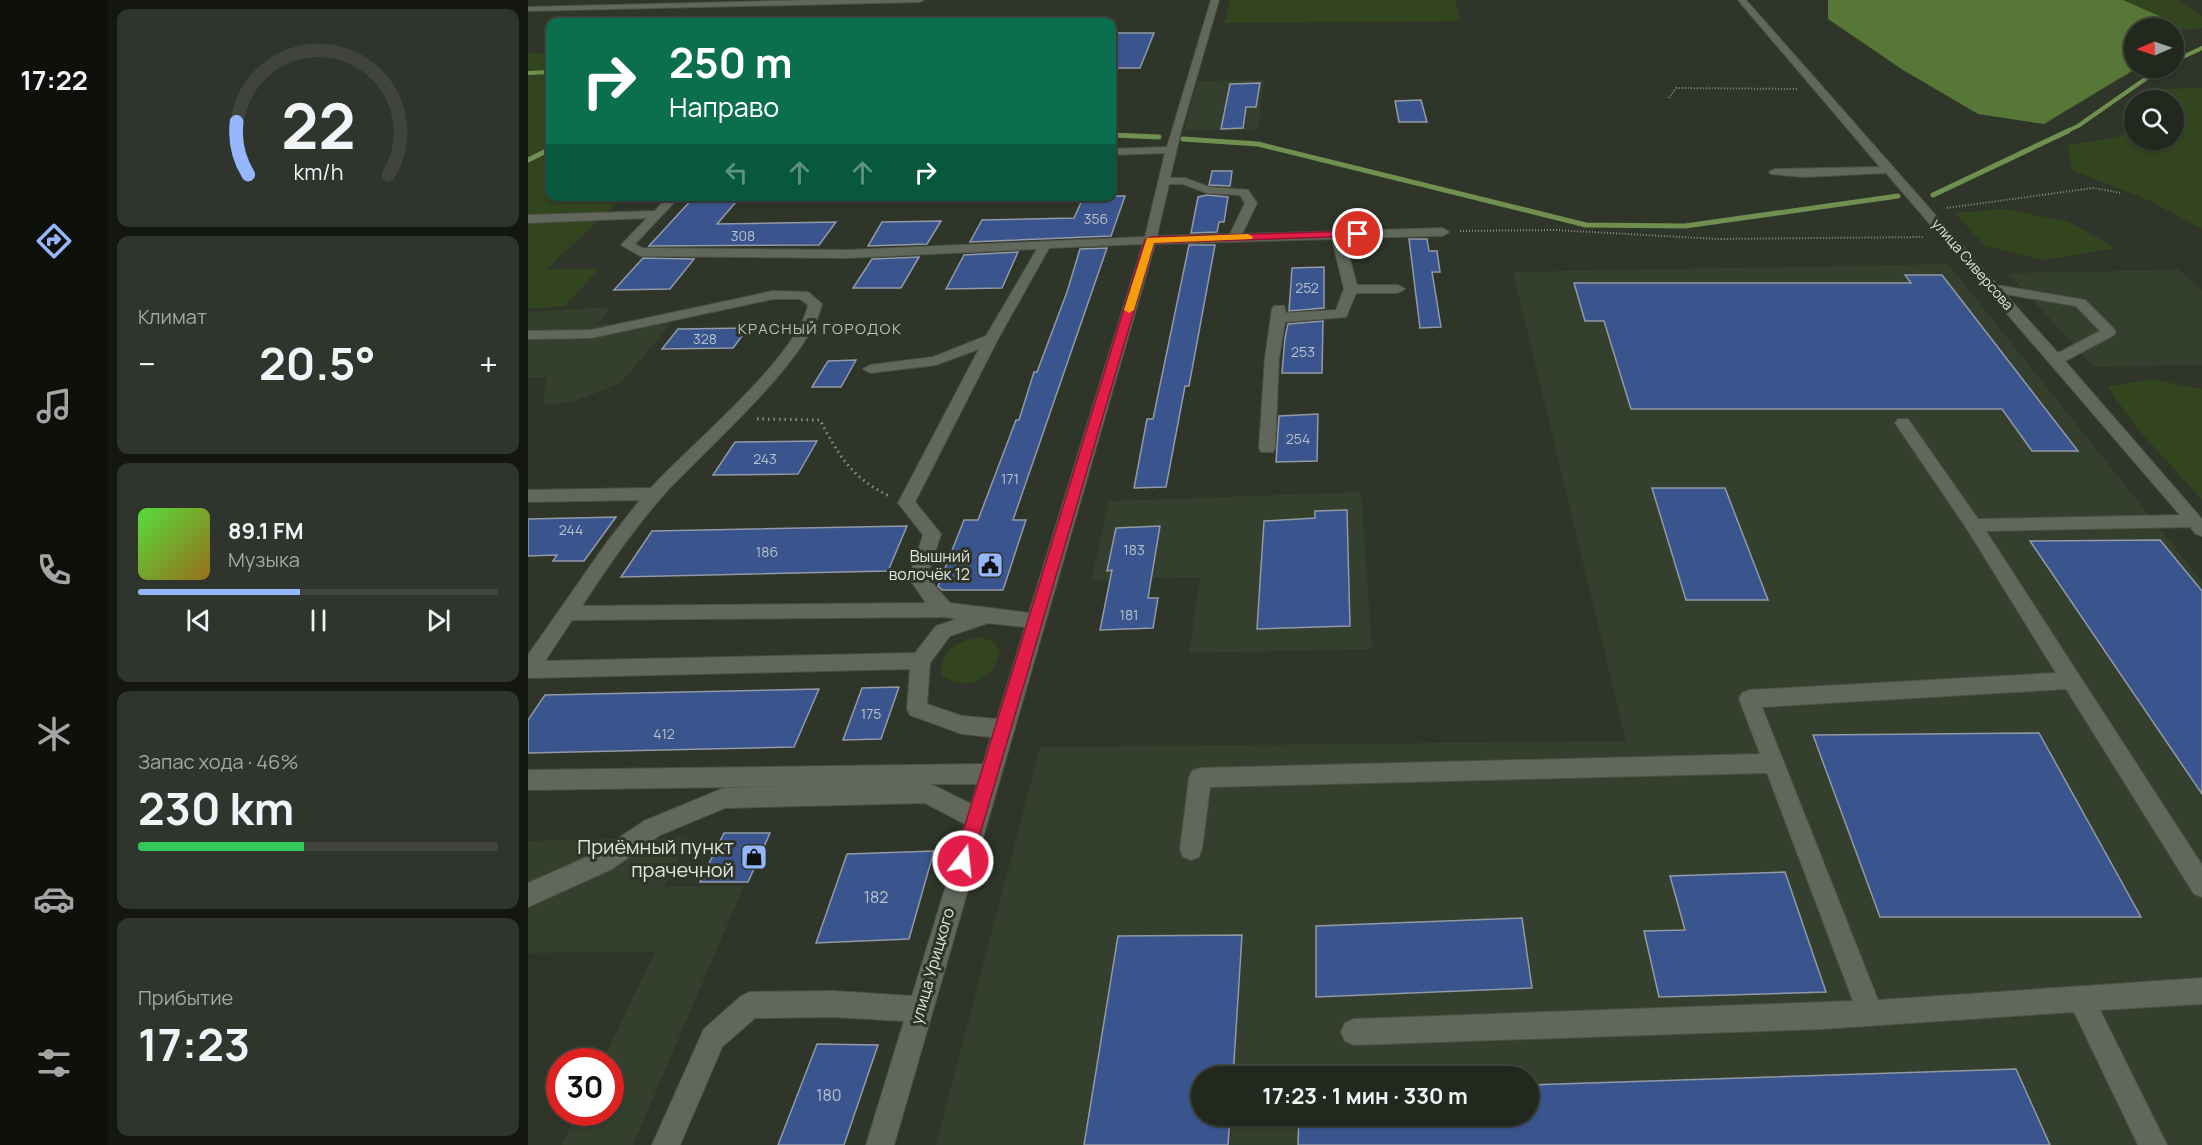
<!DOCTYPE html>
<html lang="ru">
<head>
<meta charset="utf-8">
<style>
  body { margin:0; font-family:Manrope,sans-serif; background:#2f342c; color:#f1f3f6; height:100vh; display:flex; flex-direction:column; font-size:22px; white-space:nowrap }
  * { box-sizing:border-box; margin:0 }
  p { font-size:20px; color:#a3a6a4 }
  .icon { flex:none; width:33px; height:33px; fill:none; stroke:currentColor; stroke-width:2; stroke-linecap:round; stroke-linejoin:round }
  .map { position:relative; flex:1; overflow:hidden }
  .sheet { display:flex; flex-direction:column; gap:9px; padding:9px; background:#131611; width:420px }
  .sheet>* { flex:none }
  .guide { position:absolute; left:18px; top:18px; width:570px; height:183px; border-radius:12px; box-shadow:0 2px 4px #0004,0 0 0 2px #40443d; background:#0b6e4f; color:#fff; overflow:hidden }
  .needle { width:39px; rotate:268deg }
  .tools { position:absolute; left:1596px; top:18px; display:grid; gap:12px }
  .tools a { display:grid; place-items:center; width:60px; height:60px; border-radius:50%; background:#23281f; box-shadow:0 2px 4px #0004,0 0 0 2px #40443d; font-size:30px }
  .speed { position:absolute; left:18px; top:1048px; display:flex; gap:12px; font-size:30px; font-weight:700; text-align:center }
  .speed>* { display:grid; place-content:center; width:78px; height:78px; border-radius:50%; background:#23281f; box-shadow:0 2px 4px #0004,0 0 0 2px #40443d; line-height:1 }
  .speed .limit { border:9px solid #d22; background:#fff; color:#111 }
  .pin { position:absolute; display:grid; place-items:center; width:51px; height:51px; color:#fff; margin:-26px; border:3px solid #fff; border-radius:50%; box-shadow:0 2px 6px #0007 }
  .me { position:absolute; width:66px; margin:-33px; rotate:16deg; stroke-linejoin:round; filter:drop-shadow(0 0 4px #0008) }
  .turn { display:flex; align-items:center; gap:21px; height:126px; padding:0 24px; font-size:27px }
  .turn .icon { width:78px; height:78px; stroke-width:2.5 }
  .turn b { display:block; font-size:42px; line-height:51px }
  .lanes { display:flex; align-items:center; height:57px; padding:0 24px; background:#0003; justify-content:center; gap:30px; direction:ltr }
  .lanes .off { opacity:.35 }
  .big { font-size:45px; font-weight:700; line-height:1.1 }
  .sheet .card { flex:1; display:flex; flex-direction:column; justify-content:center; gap:9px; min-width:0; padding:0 21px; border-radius:12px; background:#2f342c }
  .sheet .dial { align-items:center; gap:0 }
  .dial svg { height:156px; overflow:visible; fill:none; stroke:#40443d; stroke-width:7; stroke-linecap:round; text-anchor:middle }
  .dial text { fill:#f1f3f6; stroke:none }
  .song { display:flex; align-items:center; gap:18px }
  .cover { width:72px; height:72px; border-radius:9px; background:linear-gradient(135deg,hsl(110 70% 55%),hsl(40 70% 35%)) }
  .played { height:6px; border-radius:3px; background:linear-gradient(90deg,#94b7fd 45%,#40443d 45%) }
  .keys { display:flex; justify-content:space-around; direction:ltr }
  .heat { display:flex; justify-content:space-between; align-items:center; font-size:33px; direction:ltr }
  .charge { height:9px; border-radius:4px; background:linear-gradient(90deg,#34c759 46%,#40443d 0) }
  .trip { position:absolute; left:663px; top:1066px; width:348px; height:60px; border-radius:30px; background:#23281f; box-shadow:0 2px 4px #0004,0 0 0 2px #40443d; font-weight:700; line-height:60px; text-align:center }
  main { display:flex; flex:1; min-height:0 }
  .menu { display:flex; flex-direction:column; width:108px; justify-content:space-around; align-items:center; background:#0e100c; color:#a3a6a4 }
  .menu .icon { width:42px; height:42px }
  .menu .active { color:#94b7fd }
  .menu b { font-size:27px; color:#f1f3f6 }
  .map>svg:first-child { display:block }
  .built { fill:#353f2d; fill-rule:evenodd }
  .green { fill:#32451e }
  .forest { fill:#577736 }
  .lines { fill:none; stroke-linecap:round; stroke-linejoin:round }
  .stream-far1 { stroke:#6f904f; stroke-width:4 }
  .stream { stroke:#6f904f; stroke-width:5 }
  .building { fill:#3a558e; stroke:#9299a7; stroke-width:1.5 }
  .minor-casing { stroke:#4c5146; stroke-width:2 }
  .path-far1 { stroke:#8a8f85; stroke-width:2; stroke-dasharray:1 2; stroke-linecap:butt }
  .path { stroke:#8a8f85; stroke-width:3; stroke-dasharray:1.5 4; stroke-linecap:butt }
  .minor { fill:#61685b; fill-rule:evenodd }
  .route { fill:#e11d48; stroke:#92132f; stroke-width:1.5 }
  .slow { fill:#f59e0b }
  .labels { text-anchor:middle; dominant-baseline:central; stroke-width:6; stroke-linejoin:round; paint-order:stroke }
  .number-label { font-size:14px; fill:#b7c1c9 }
  .far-street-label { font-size:14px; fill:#e1e5dd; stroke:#2f3529 }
  .far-neighbourhood-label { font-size:15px; letter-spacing:1.5px; fill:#b9c1b2; stroke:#2f3529 }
  .poi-label { font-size:16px; fill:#e1e5dd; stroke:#2f3529; text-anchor:end }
  .near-number-label { font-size:16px; fill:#b7c1c9 }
  .street-label { font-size:16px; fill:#e1e5dd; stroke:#2f3529 }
  .near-poi-label { font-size:20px; fill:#e1e5dd; stroke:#2f3529; text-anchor:end }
</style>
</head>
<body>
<main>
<nav class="menu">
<b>17:22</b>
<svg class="icon active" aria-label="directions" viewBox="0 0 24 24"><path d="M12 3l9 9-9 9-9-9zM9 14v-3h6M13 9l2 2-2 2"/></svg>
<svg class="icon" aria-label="music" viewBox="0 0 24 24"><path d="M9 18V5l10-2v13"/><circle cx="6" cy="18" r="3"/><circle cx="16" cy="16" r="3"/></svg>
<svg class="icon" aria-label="phone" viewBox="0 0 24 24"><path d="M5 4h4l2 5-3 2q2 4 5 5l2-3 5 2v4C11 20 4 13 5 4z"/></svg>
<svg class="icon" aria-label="climate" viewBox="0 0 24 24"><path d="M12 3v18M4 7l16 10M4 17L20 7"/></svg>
<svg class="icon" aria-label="car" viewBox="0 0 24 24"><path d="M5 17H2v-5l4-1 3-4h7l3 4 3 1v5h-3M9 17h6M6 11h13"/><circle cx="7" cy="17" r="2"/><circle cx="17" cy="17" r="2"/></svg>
<svg class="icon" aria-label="filters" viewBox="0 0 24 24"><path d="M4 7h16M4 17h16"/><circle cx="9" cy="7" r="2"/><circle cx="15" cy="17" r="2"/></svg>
</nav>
<section class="sheet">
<div class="card dial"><svg viewBox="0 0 100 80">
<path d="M14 69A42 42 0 1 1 86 69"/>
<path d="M14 69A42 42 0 0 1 8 42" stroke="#94b7fd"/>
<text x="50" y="56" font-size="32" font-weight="700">22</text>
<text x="50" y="72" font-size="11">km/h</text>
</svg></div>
<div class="card"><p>Климат</p>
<div class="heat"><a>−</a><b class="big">20.5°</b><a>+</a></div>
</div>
<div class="card">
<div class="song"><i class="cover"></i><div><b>89.1 FM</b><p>Музыка</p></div></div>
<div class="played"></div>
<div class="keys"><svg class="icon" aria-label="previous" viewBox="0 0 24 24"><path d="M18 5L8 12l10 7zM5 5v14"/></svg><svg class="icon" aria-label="pause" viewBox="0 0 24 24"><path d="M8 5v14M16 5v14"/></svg><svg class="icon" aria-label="next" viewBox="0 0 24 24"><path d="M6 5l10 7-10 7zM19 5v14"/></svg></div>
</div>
<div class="card"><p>Запас хода · 46%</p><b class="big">230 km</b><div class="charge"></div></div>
<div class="card"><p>Прибытие</p><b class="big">17:23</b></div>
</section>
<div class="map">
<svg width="1674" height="1145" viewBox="0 0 1674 1145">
  <rect width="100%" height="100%" fill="#2f3529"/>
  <path class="built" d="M736 80 730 130H657L669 81Z
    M1420 264 1674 581V1145H408L512 747 1098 741 985 272ZM674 1077H1000V1116H674Z
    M1651 270 1674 290V365L1566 367 1480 273Z
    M83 307 69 324 144 322 93 383 42 403 15 404 19 377H0V312Z
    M833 492 844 649 661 653 672 577 563 580 581 501Z
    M159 837 137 887 216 886 105 1145H34L49 1113H82V1062H74L127 952 0 953V841Z"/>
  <path class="green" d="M702 0H927L932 21 697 23Z
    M1565 0H1649L1674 16V28C1635 35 1600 16 1565 0Z
    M0 53H22V196L95 197 19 269H71L37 306 0 309Z
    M1674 88V229L1620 200 1543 170 1540 145 1591 137 1606 121V140H1646V100H1611L1631 89Z
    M1477 209 1541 222 1588 248 1516 260 1457 246 1427 213Z
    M1622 379 1674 389V500L1607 426 1580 387Z
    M452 637 465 641 472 651C466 680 438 693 414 675 411 650 430 641 452 637Z"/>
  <path class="forest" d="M1300 0H1595L1640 20 1643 28H1606V68H1609L1516 124 1450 114 1375 70 1300 19Z"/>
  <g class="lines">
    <path class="stream-far1" d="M1646 61 1674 48
      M0 73 22 72
      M1537 132 1550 126 1633 68"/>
    <path class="stream" d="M584 135 631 137
      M655 139 730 144 1058 225 1157 226 1370 196
      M0 160 22 149
      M1405 195 1540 131"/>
  </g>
  <path class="building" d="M584 33H626L612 68H584Z
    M732 83 728 107H718L715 128 693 129 702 84Z
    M893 100 899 122H871L867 101Z
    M684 171H704L702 186 681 185Z
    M679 195 700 197 696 222H691L689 232 663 233 670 197Z
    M167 196H213L189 224 308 222 291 245 121 246Z
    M556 196H597L583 236 442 242 454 220 546 218Z
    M413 221 399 244 340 246 354 222Z
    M881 239H899L901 251H909L912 272H904L913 327 892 328Z
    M661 245H687L661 386H657L638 487 606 488 619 419H625Z
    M579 248 485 520H498L475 590H414L410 586 436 520H450L488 420H491L506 372H509L539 292 552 249Z
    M490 252 474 288 418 289 436 255Z
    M391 257 373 288H325L344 259Z
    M115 258 166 259 142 289 86 290Z
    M796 267V308L761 311 764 268Z
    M1377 275H1414L1550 451H1504L1474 409H1103L1076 321H1057L1046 283H1383Z
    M795 321 794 373H754L757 338 760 324Z
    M220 328 205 348 134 349 150 329Z
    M328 360 313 387H284L300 361Z
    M790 414 789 461 748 462 751 416Z
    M289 441 270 474 185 475 207 442Z
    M1124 488H1197L1240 600H1158Z
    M819 510 822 626 729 629 736 521 787 518V511Z
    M88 517 56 561H25L29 555 0 556V519Z
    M379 526 360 571 93 577 124 531Z
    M632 526 620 598H630L625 628 572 630 584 570 579 571 588 528Z
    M1632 540 1674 591V794L1502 541Z
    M371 687 353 739 315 740 334 688Z
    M291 689 266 747 0 753V720L17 695Z
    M1511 733 1613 917H1352L1285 735Z
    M196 833H242L220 882H172Z
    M406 851 381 939 288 943 319 854Z
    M1257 872 1298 992 1131 997 1116 931 1157 930 1142 876Z
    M994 918 1004 988 788 997V926Z
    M714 935 705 1077H674V1116H702L700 1145H556L590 936Z
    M289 1044 350 1045 316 1145H250Z
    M1488 1069 1522 1145H770L771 1116H1000V1085Z"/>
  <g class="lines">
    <defs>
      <path id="minor" d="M285 0H396L392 2 0 11V7Z
        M683 0H691L653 131 642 178H657L681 187 720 190 729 203 714 234 915 228 921 232 915 236 816 238 829 285H870L877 289 870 293H828L818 317 757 322 751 358 747 448 745 452H733L731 448 737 358 744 309 746 306H756L758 313 808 310 816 289 804 239 627 244 366 1145H338L376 1021 305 1017 227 1018 194 1047 152 1145H124L176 1029 213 996 222 992 305 991 384 996 437 824 397 803 197 808 132 835 84 869 0 907V883L68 853 116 821 196 788 267 786 0 790V770L455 764 463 737 434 734 382 715 379 709 382 669 0 678V655L79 542 112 500 0 502V490L123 488C162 445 269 358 280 305L272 299H245L63 338 0 339V331L63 330 245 291 280 292 294 304C282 359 179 448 138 492 107 527 80 566 54 606L398 603 381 578 395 535 370 503 451 349 408 365 342 373 335 369 342 365 405 357 458 336 509 249 320 258 112 256 93 245 119 218 0 223V215L127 211 140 196H152L107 244 114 248 320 250 617 237 637 153 584 155V149L639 147ZM641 184H655L679 193 712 195 717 203 702 234 629 236ZM615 244 501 613 422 603 399 577 413 534 387 502 470 339 521 248ZM417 617 429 619 408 626 387 653 17 661 44 620ZM460 623 497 627 469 719 434 716 399 704 402 663 422 636ZM403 784H449L443 804Z
        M1210 0H1218L1469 285 1557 300 1586 329 1588 332 1586 335 1537 361 1674 519V536L1668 534 1662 527 1458 531 1674 865V897L1666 894 1538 689 1234 707 1350 1000 1674 978V1004L1572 1010 1639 1145H1610L1546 1012 1294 1029 826 1045 817 1041 813 1032 817 1023 826 1019 1325 1001 1239 773 682 787 674 849 671 857 663 860 655 857 652 849 661 778 664 771 672 768 1232 754 1211 699 1214 693 1221 690 1528 673 1439 529 1367 423 1370 419H1380L1450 519 1652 515 1358 173 1276 177 1243 174 1241 172 1247 169 1352 167ZM1477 294 1548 306 1572 331 1530 353Z"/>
    </defs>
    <use href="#minor" class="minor-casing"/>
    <path class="path-far1" d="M1141 98 1148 88 1270 89
      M1419 208 1565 188 1593 193
      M932 231 1027 230 1190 239 1396 237"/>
    <path class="path" d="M229 419 292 420C311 456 323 477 361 496"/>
    <use href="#minor" class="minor"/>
  </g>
  <path class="route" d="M830 231 834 234 833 236 626 243 444 861 441 866 435 869 429 866 426 861 617 240 622 237Z"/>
  <path class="slow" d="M720 234 725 237 724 239 626 243 606 310 601 313 596 310 619 238Z"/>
  <defs>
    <symbol id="civic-square" viewBox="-11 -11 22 22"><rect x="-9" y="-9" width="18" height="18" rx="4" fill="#94b7fd" stroke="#2f3529"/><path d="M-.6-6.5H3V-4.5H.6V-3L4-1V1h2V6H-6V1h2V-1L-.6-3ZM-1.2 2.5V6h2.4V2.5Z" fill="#111"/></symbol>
    <symbol id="shop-square" viewBox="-11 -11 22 22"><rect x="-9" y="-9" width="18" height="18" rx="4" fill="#94b7fd" stroke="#2f3529"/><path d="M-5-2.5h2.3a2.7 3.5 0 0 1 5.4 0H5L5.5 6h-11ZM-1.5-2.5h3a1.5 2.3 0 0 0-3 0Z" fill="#111"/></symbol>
  </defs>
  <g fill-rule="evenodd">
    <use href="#civic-square" x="447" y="550" width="30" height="30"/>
    <use href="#shop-square" x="211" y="842" width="30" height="30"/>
  </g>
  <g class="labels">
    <g class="number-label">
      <text x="568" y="218">356</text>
      <text x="215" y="235">308</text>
      <text x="779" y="287">252</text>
      <text x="177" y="338">328</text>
      <text x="775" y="351">253</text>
      <text x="770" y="438">254</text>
      <text x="237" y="458">243</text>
      <text x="482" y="478">171</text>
      <text x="43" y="529">244</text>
      <text x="606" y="549">183</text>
      <text x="239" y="551">186</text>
      <text x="601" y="614">181</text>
      <text x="343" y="713">175</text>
      <text x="136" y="733">412</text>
    </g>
    <g class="far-street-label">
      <text transform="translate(1445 264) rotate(49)">улица Сиверсова</text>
    </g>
    <g class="far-neighbourhood-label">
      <text x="292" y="328">КРАСНЫЙ ГОРОДОК</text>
    </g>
    <g class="poi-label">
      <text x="442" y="556">Вышний<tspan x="442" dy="18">волочёк 12</tspan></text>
    </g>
    <g class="near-number-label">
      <text x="348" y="897">182</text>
      <text x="301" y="1095">180</text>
    </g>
    <g class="street-label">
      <text transform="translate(404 966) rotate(-74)">улица Урицкого</text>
    </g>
    <g class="near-poi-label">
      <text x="206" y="846">Приёмный пункт<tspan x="206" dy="23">прачечной</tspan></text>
    </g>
  </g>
</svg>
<div class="tools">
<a><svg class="needle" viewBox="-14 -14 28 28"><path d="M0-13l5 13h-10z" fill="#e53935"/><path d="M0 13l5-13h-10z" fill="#a3a6a4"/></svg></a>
<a><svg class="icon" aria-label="search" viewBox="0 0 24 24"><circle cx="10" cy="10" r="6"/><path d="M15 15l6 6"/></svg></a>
</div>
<div class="speed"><div class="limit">30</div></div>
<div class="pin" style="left:830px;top:234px;background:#d93025"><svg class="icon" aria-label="arrive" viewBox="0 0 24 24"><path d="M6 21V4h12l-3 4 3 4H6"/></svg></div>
<svg class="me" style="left:435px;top:861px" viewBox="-20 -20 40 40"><circle r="17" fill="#e11d48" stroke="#fff" stroke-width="3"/><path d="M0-11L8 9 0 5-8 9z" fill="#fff"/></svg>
<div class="trip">17:23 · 1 мин · 330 m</div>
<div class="guide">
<div class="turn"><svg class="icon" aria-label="right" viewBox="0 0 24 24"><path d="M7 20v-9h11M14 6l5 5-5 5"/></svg><div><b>250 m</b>Направо</div></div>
<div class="lanes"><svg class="icon off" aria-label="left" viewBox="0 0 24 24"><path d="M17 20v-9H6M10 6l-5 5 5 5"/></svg><svg class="icon off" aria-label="ahead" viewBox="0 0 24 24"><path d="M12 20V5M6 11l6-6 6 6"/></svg><svg class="icon off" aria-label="ahead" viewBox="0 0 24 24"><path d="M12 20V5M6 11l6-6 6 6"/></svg><svg class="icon" aria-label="right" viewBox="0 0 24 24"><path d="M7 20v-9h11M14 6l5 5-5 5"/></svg></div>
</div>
</div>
</main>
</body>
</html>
